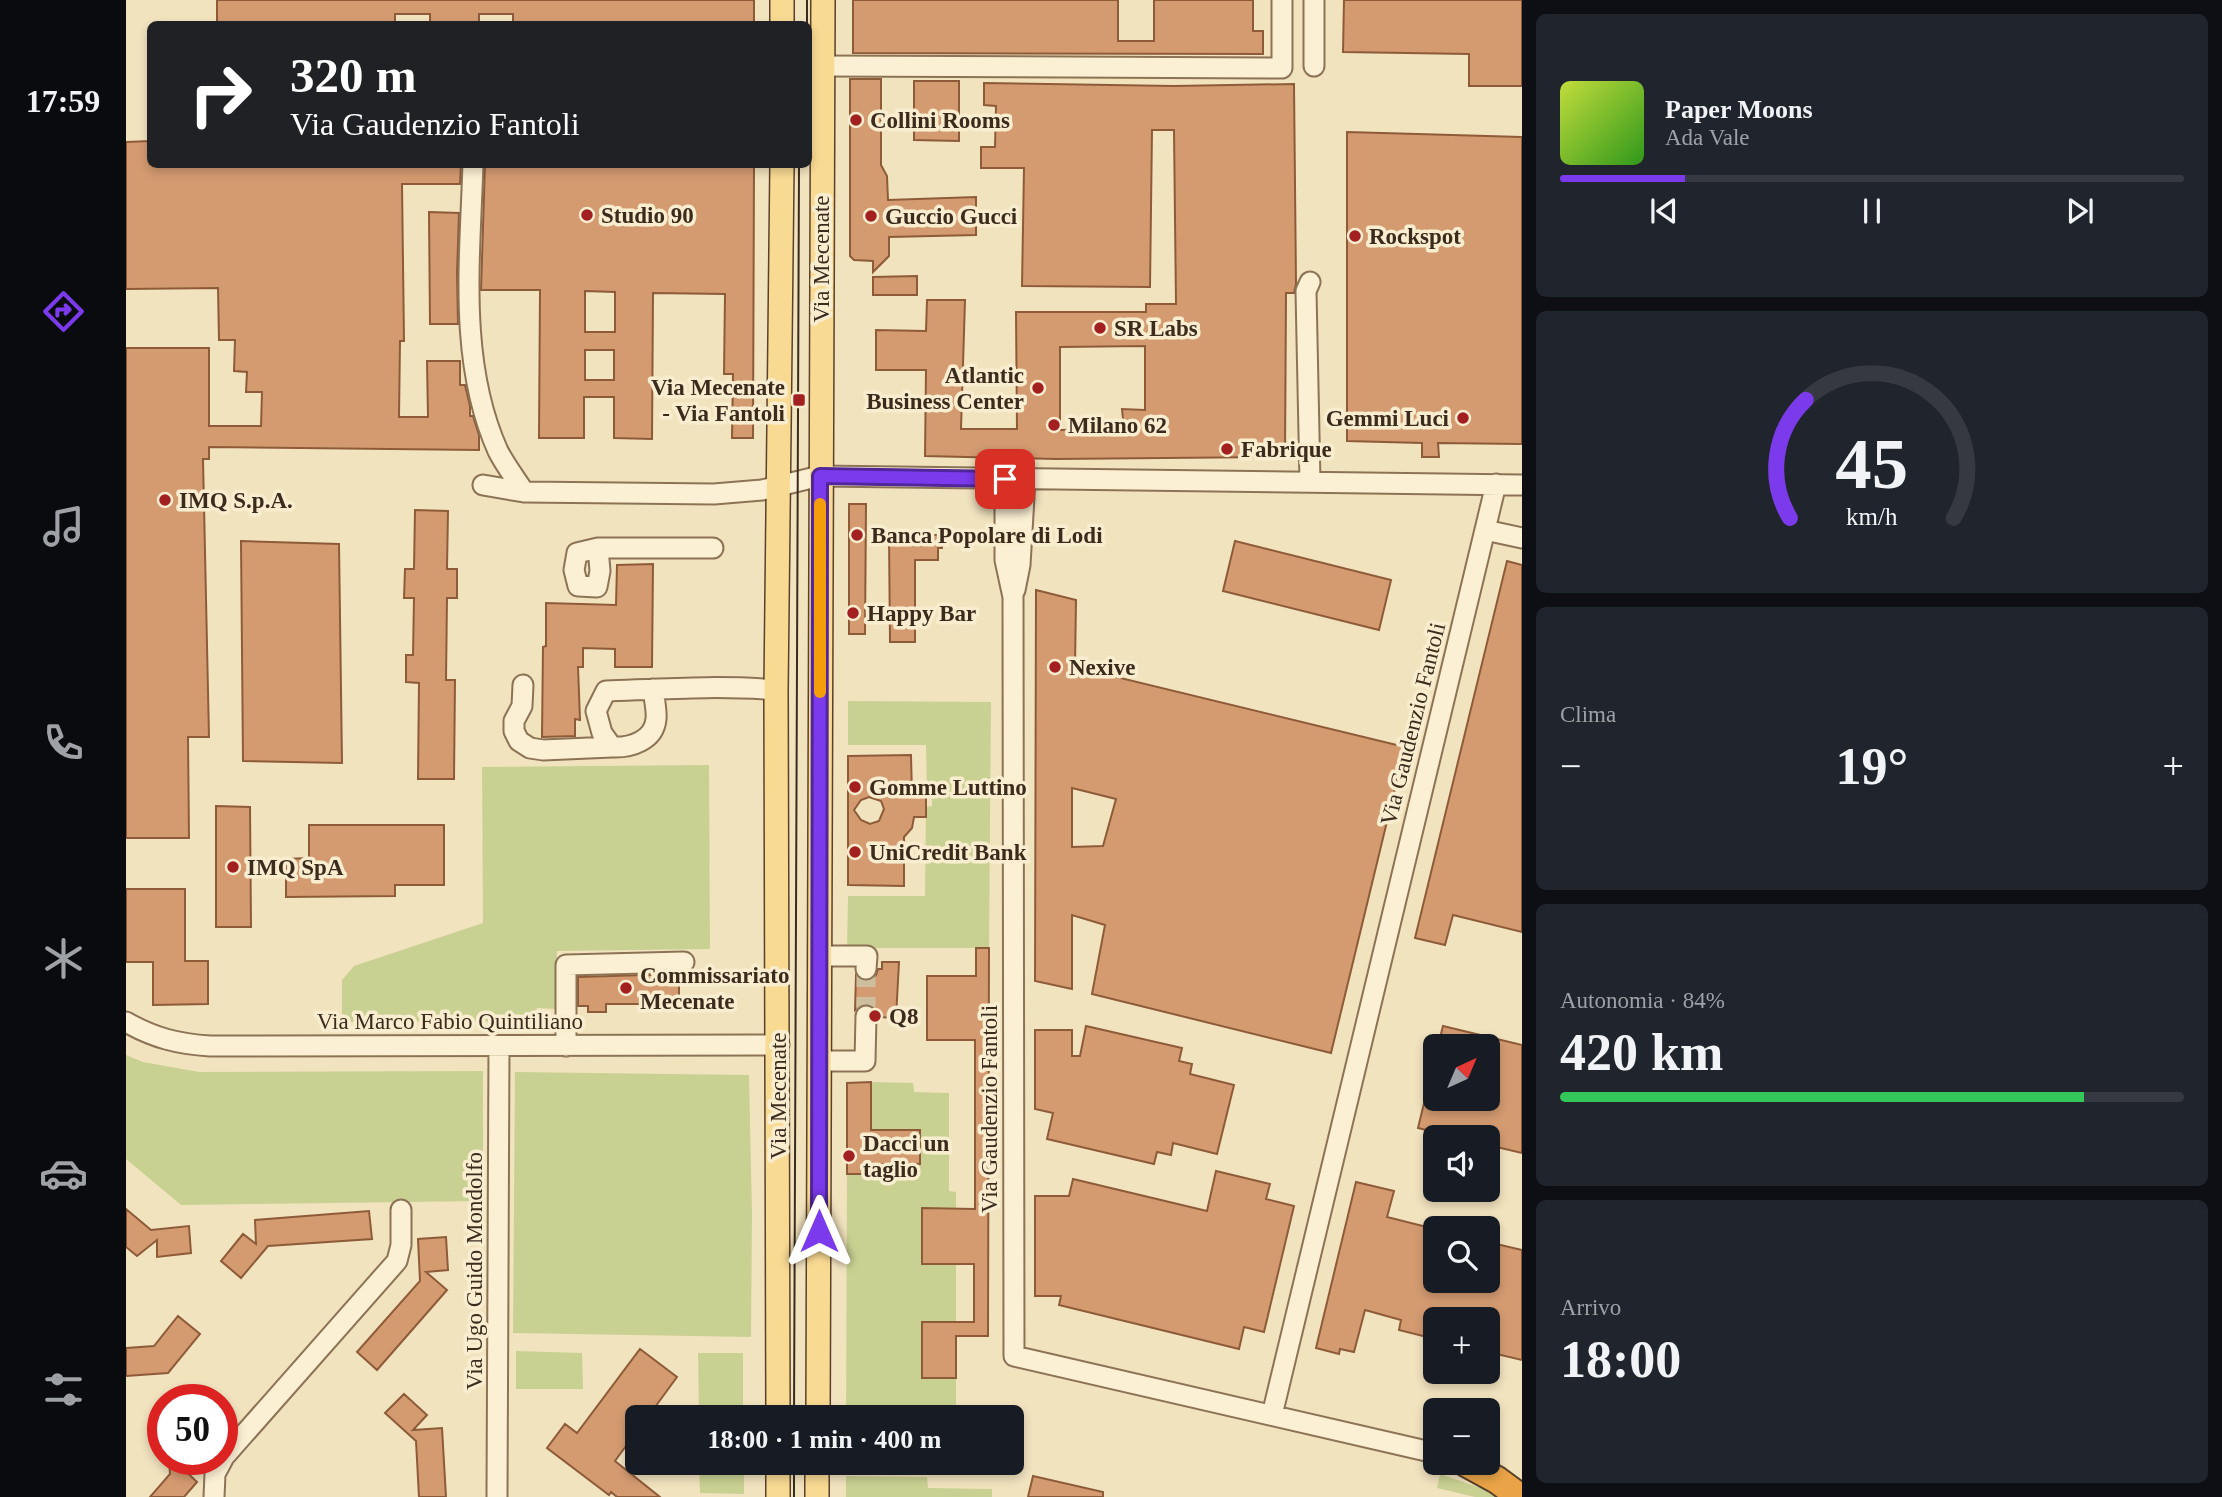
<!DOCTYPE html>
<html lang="it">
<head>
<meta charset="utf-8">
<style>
  body { margin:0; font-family:"Times New Roman",serif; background:#20242c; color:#f1f3f6; height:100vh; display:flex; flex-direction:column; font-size:26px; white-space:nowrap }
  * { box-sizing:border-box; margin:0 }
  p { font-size:23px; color:#9ea1a6 }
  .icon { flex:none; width:38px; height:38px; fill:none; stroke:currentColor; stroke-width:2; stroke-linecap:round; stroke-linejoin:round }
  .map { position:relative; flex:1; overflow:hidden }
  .details { display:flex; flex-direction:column; gap:14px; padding:14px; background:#0d0f14; width:700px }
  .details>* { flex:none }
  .banner { position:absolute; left:21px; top:21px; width:665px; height:147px; border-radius:10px; box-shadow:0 4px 10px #0003; background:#202124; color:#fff; overflow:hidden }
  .needle { width:46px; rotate:44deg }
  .buttons { position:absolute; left:1297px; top:1034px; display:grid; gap:14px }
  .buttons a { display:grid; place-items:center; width:77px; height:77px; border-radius:10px; background:#171b24; box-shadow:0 4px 10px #0003; font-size:35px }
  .speed { position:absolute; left:21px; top:1384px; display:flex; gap:14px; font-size:35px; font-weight:700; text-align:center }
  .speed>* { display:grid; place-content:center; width:91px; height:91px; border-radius:50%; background:#171b24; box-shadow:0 4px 10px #0003; line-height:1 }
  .speed .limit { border:10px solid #d22; background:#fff; color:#111 }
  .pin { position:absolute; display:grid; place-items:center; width:60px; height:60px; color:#fff; margin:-30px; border-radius:14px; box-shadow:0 4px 10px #0006 }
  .me { position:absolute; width:77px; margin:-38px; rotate:0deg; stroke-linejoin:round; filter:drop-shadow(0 0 5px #0008) }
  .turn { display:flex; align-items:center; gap:24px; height:147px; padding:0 28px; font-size:32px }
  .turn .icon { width:91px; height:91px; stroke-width:2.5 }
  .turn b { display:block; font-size:49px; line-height:60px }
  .big { font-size:52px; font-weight:800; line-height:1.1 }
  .details .card { flex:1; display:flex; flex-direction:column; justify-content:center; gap:10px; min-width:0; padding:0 24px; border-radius:10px; background:#20242c }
  .details .dial { align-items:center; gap:0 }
  .dial svg { height:182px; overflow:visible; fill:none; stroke:#363941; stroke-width:7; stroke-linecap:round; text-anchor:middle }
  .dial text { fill:#f1f3f6; stroke:none }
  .song { display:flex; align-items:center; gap:21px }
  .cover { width:84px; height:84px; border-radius:10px; background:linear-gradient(135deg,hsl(70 70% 55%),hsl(110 70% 35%)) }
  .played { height:7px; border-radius:4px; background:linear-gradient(90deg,#7c3aed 20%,#363941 20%) }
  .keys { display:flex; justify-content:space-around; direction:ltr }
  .heat { display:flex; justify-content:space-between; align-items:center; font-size:38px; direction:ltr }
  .charge { height:10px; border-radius:5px; background:linear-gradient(90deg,#34c759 84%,#363941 0) }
  .trip { position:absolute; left:499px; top:1405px; width:399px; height:70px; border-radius:10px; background:#171b24; box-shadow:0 4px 10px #0003; font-weight:800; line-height:70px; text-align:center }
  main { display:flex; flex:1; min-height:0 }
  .tabs { display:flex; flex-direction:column; width:126px; justify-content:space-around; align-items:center; background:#090b0e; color:#9ea1a6 }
  .tabs .icon { width:49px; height:49px }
  .tabs .selected { color:#7c3aed }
  .tabs b { font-size:32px; color:#f1f3f6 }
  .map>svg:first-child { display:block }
  .green { fill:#c9d192 }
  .building { fill:#d49b71; stroke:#8e5b39; stroke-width:2; fill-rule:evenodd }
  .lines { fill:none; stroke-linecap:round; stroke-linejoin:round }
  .minor-tunnel { stroke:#cdbe9e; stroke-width:19; stroke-dasharray:19 10; stroke-linecap:butt }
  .minor-casing { stroke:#8d7356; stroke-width:23 }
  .major-casing { stroke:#5a412a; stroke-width:26 }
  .highway-casing { stroke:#5a412a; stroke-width:30 }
  .minor { stroke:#fcf0d4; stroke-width:19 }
  .major { stroke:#f9da93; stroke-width:23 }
  .highway { stroke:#eaa447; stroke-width:26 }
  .tram { stroke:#3b2b1c; stroke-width:2 }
  .route-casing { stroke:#51269a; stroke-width:18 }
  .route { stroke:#7c3aed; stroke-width:12 }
  .slow { stroke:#f59e0b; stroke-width:12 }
  .poi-dot { fill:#a22020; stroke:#f9edd0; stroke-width:2.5 }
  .labels { text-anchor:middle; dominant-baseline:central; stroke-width:7; stroke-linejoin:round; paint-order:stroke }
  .poi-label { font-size:23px; font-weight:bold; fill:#3b2b1c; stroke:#f9edd0; text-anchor:start }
  .street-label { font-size:23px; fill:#3b2b1c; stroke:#f9edd0 }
</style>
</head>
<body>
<main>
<nav class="tabs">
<b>17:59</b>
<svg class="icon selected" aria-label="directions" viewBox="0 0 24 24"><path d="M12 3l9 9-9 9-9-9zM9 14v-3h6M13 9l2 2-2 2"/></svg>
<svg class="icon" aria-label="music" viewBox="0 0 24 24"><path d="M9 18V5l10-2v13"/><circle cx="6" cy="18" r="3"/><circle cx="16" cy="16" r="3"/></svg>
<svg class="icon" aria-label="phone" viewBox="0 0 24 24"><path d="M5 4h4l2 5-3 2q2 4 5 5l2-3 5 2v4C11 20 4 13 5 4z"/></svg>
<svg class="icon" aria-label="climate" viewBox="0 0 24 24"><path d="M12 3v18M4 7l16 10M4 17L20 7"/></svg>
<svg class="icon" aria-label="car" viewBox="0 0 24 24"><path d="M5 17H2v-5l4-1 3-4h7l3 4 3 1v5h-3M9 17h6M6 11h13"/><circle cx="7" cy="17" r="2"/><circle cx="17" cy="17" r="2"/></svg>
<svg class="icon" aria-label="filters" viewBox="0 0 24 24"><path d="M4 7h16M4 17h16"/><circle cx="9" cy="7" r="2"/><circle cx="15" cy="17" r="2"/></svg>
</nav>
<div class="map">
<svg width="1396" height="1497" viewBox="0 0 1396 1497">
  <rect width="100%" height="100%" fill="#f2e3bf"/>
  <path class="green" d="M722 701 865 702 863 948H721L722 896H799L800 807 806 806V796L801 795 800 745H722Z
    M583 765 584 949 431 951 429 1009 411 1008V1021L216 1022V980L228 966 357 923 356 767Z
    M0 1055 17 1062 73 1072 357 1071V1201L55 1205 0 1159Z
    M389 1072 623 1075 626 1214 625 1337 387 1333Z
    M745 1082 787 1083 788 1092 823 1093V1191L830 1192V1208H796L797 1264H830V1322H796V1377L830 1378V1416L720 1418 721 1174H744V1164H794L793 1130H745Z
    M390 1351 456 1353 457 1389H390Z
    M572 1353H617V1417H573Z
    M573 1463H618V1494L574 1493Z
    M1314 1474 1378 1496 1380 1497H1349L1311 1488Z
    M720 1476 801 1477 802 1488 866 1489V1497H720Z"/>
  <path class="building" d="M91 0H628V24H387V14H353V24H304V14H269V24H91Z
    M727 0H992V41H1028V0H1127V31H1137V54L727 53Z
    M1218 0H1396V86H1343V54L1217 52Z
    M724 79H755V165L761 176 762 200 850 197V235L763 237V256L747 272V261L728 260 724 256Z
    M788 81H833V141L788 140Z
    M858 83 1048 86 1168 84 1170 284 1168 293H1160L1159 457 930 459 799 456 800 370H750V330L800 331 801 300H839L835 429H891L890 312H1020V304H1050L1048 130H1026L1024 287 896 286 898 168H855V147H869L870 106 858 105ZM1019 346V410L996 409 998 429 934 430V347Z
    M1221 132 1396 137V444L1312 443 1313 457H1296V443L1221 441Z
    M24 141V164H335L334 184H276L278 341H274L273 417H302L301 361H334V385H339L344 406V416H347L353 435V450L83 447V459H77L83 737H62L63 838H0V348H83V426H135L136 392H120L121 372 108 371 109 340H93L92 288 0 289V142Z
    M359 164H628L627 438H606L607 374H598L599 294 527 293 526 439 488 438V397H458V438H413L414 290H355ZM459 291 489 292V332H459ZM459 350H488V380H459Z
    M303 212 333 213 331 273 332 324H304Z
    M791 276V295H747V277Z
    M723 504H740L739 634H723Z
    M289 510 322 511 321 569H331V598H321L320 680H329L328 779H292L293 683 280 682V655H287L288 598H278L279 569H288Z
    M763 535H816V548H812V560H789V642H764Z
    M115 541 213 544 216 763 117 761Z
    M1109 541 1265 580 1253 630 1097 591Z
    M1381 561 1396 565V932L1327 915 1319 945 1289 938Z
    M527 564 526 667H489V649L457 648V667H452L454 720 449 719V736L416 737 417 647 420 646V603L490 605 491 565Z
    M910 590 950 600 949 667 1279 747 1205 1053 966 994 979 925 946 915V989L909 981ZM946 788 990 799 977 846 946 847Z
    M785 755 786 795H800V817H788L786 828 778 837V886L722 885V756ZM743 797 755 801 758 809 753 821 744 824 735 820 728 810 735 800Z
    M90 806 124 807 125 927H90Z
    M183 825H318V885H269V896L160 897V859L183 858Z
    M0 889H59V961H82V1004L27 1005V962H0Z
    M850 948H863L862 1336H830V1378H796V1322H848V1264H796V1208L849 1209V1040H801V976H850Z
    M756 962H773L770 1018 752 1017 750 1010 741 1004 734 1006 729 1010 730 975 738 981 746 980 750 975 752 969H756Z
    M553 974V1007H537V1011H522V1004H480V1012H462V1006H452V977Z
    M960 1026 1056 1048 1053 1061 1066 1064 1064 1074 1108 1085 1091 1154 1047 1143 1045 1155 1031 1152 1028 1164 921 1139 927 1113 909 1109V1030H946V1056H954Z
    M1317 1026 1396 1045V1153L1362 1145V1138H1332L1292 1128 1299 1099H1362V1046H1312Z
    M745 1082V1130H794V1164H744V1174H721V1083Z
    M1090 1171 1144 1184 1140 1199 1168 1206 1138 1332 1118 1327 1113 1349 933 1305 935 1296H909V1196H943L947 1179 1081 1211Z
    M1230 1182 1268 1191 1261 1217 1309 1229V1281H1362V1242L1396 1250V1360L1362 1352V1320H1309V1339L1273 1330 1275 1320 1239 1310 1228 1352 1214 1349 1213 1354 1190 1348Z
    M0 1209 25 1230 63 1226 65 1253 31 1257V1240L11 1256 0 1247Z
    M243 1211 246 1239 142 1246 115 1278 95 1261 117 1234 130 1244 129 1220Z
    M320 1237 322 1270 300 1272 321 1290 251 1370 231 1352 294 1281 292 1239Z
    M52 1316 74 1334 42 1373 0 1376V1348L28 1346Z
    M514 1349 551 1377 521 1418H511V1431L489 1461 534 1497H491L485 1492 483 1495 421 1448 439 1424 451 1433Z
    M278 1394 301 1415 287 1430 316 1428 320 1497H293L290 1441 259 1413Z
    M43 1460H48L71 1482 58 1497H24L44 1474Z
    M907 1476 977 1492V1497H902Z"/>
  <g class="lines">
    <path class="minor-tunnel" d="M740 1016V969"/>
    <defs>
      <path id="minor" d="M1188 0V66
        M696 66 1156 68V0
        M347 164C344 260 332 362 372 451 379 465 390 479 398 492
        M1184 282 1180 291 1184 482
        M879 479V560L887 597 888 1356 1309 1453
        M357 485 398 492 588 494 636 490 694 476 1396 485
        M1359 530 1396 538
        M472 548 474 571 471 587 452 586 448 570 451 553 472 548H587
        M889 590 894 565 899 480
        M397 685 396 706 388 721V731L393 741 404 748 417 750 486 747
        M527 689C528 699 531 710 530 719 528 741 504 748 486 747L476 733 470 711 480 691C536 689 594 685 650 690
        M694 956H741L740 969
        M0 1022C28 1038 52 1044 84 1046L653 1045
        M440 1046V965L558 962
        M694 1061H739L740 1016
        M1146 1415 1370 484
        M88 1497 89 1474 98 1457 271 1261 275 1245V1210
        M371 1497 373 1046"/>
      <path id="major" d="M656 0V24
        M652 1418 650 690 656 164
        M692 1418 697 0
        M652 1497V1463
        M691 1497V1463"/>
      <path id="highway" d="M1340 1463 1371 1480 1394 1497"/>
    </defs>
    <use href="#minor" class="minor-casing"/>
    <use href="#major" class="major-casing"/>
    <use href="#highway" class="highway-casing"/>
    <use href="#minor" class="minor"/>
    <use href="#major" class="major"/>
    <use href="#highway" class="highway"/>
    <path class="tram" d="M681 24V0
      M668 1418 673 164
      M668 1497V1463"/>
  </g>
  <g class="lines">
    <defs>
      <path id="route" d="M693 1231 694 476 879 479"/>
    </defs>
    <use href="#route" class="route-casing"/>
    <use href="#route" class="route"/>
    <path class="slow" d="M694 504V692"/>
  </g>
  <g class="poi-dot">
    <circle cx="730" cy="120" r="7"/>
    <circle cx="461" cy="215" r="7"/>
    <circle cx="745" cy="216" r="7"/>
    <circle cx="1229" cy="236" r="7"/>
    <circle cx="974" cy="328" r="7"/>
    <circle cx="912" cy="388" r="7"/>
    <rect x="666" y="393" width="14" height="14" rx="3.5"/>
    <circle cx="1337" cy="418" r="7"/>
    <circle cx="928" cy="425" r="7"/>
    <circle cx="1101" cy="449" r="7"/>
    <circle cx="39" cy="500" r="7"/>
    <circle cx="731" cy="535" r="7"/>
    <circle cx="727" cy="613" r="7"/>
    <circle cx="929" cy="667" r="7"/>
    <circle cx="729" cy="787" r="7"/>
    <circle cx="729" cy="852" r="7"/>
    <circle cx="107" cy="867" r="7"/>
    <circle cx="500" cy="988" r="7"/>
    <circle cx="749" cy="1016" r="7"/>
    <circle cx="723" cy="1156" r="7"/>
  </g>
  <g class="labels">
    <g class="poi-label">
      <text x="744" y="120">Collini Rooms</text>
      <text x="475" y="215">Studio 90</text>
      <text x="759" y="216">Guccio Gucci</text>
      <text x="1243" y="236">Rockspot</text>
      <text x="988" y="328">SR Labs</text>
      <text x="898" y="375" text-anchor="end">Atlantic<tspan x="898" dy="26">Business Center</tspan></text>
      <text x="659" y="387" text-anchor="end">Via Mecenate<tspan x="659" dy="26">- Via Fantoli</tspan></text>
      <text x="1323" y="418" text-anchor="end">Gemmi Luci</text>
      <text x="942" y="425">Milano 62</text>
      <text x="1115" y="449">Fabrique</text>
      <text x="53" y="500">IMQ S.p.A.</text>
      <text x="745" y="535">Banca Popolare di Lodi</text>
      <text x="741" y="613">Happy Bar</text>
      <text x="943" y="667">Nexive</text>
      <text x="743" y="787">Gomme Luttino</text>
      <text x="743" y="852">UniCredit Bank</text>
      <text x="121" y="867">IMQ SpA</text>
      <text x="514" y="975">Commissariato<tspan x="514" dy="26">Mecenate</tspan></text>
      <text x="763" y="1016">Q8</text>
      <text x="737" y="1143">Dacci un<tspan x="737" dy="26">taglio</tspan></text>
    </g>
    <g class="street-label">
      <text transform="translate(695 259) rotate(-90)">Via Mecenate</text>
      <text transform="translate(1287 724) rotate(-76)">Via Gaudenzio Fantoli</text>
      <text x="324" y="1021">Via Marco Fabio Quintiliano</text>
      <text transform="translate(652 1096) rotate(-90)">Via Mecenate</text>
      <text transform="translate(863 1109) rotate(-90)">Via Gaudenzio Fantoli</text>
      <text transform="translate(348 1271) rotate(-90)">Via Ugo Guido Mondolfo</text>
    </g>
  </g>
</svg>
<div class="buttons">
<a><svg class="needle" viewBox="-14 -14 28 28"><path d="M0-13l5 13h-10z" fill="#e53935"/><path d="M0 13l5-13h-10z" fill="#9ea1a6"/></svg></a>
<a><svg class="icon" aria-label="sound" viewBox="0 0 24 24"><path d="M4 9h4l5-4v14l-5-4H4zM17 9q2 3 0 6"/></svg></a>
<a><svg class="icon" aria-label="search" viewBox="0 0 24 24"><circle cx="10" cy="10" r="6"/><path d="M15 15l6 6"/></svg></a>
<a>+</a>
<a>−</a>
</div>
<div class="speed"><div class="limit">50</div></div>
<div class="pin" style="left:879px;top:479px;background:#d93025"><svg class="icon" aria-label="arrive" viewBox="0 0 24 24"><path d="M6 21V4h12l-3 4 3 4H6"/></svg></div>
<svg class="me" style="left:693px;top:1231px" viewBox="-20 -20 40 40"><path d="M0-17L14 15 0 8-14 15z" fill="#7c3aed" stroke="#fff" stroke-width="4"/></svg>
<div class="trip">18:00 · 1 min · 400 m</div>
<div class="banner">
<div class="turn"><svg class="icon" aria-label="right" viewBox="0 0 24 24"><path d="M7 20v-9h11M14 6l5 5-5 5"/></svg><div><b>320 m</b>Via Gaudenzio Fantoli</div></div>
</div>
</div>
<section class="details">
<div class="card">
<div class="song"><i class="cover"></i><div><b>Paper Moons</b><p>Ada Vale</p></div></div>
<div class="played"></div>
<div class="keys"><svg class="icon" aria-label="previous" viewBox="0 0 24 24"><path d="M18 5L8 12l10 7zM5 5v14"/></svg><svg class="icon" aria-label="pause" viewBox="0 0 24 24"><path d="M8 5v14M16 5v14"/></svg><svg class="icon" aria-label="next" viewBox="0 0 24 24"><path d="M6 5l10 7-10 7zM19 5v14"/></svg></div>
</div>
<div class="card dial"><svg viewBox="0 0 100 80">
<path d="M14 69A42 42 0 1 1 86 69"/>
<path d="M14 69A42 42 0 0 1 21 17" stroke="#7c3aed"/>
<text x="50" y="56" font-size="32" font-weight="700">45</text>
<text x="50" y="72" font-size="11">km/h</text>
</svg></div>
<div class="card"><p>Clima</p>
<div class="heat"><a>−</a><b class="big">19°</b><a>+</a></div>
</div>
<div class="card"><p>Autonomia · 84%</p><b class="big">420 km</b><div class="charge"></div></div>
<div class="card"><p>Arrivo</p><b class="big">18:00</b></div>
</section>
</main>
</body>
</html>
